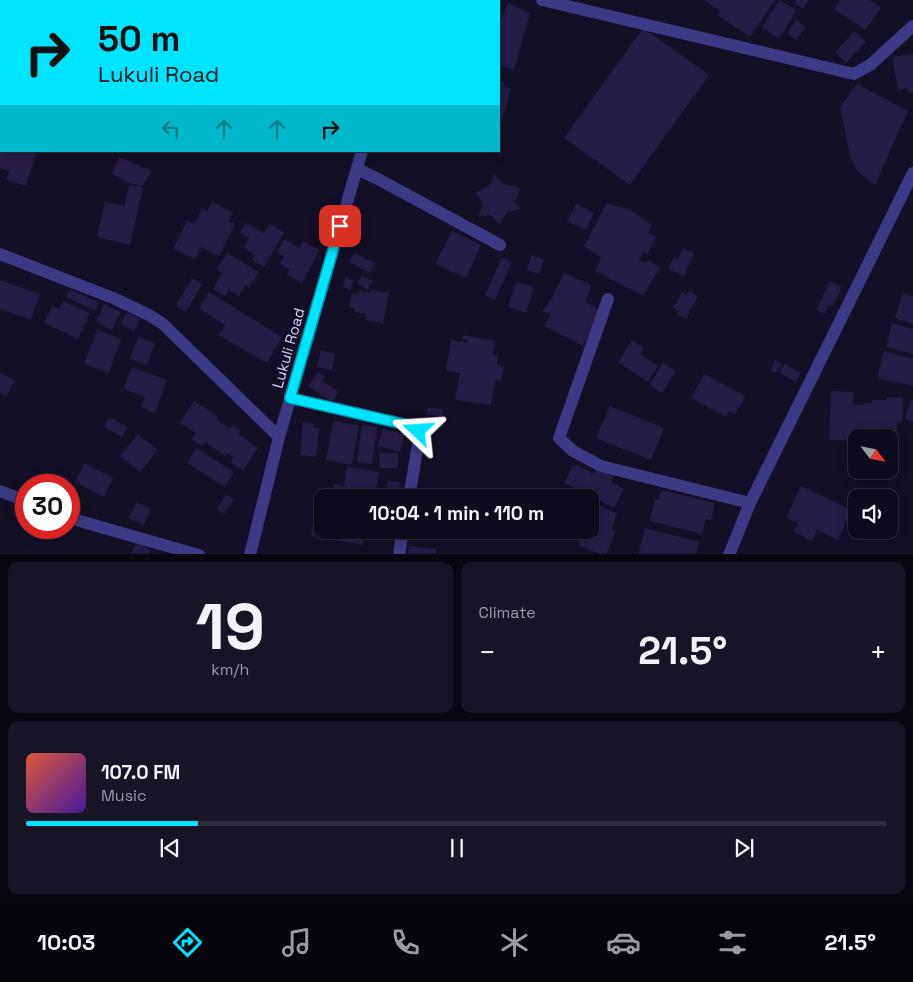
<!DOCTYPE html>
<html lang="en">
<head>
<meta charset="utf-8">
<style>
  body { margin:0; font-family:"Space Grotesk",sans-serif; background:#171425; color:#f1f3f6; height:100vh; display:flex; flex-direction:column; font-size:19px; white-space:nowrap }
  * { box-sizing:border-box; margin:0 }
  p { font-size:16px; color:#9b9ba3 }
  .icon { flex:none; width:28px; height:28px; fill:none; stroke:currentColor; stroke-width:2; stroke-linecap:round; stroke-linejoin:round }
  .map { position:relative; height:554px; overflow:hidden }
  .details { display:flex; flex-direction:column; gap:8px; padding:8px; background:#08060f; flex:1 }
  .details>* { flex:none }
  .banner { position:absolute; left:0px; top:0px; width:500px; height:152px; box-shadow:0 2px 12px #0003,0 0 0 1px #2e2b3b; background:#00e5ff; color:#111; overflow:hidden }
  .needle { width:32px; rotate:122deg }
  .fabs { position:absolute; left:848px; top:429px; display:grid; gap:10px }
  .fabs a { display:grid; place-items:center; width:50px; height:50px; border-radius:10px; background:#0e0b1c; box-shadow:0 2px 12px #0003,0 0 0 1px #2e2b3b; font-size:25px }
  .speed { position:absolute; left:15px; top:474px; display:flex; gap:10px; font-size:25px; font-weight:700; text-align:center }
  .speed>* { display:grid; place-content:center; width:65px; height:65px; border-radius:50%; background:#0e0b1c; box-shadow:0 2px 12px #0003,0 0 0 1px #2e2b3b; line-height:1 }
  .speed .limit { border:8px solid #d22; background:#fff; color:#111 }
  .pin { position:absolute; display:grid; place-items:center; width:42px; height:42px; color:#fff; margin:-21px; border-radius:10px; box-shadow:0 2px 8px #0006 }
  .me { position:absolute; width:55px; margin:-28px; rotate:290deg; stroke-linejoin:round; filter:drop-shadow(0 0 4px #0008) }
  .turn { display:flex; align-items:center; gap:18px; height:105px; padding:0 15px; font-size:22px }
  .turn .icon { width:65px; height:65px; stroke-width:2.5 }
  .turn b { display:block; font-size:35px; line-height:42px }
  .lanes { display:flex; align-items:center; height:48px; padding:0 15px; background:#0003; justify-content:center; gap:25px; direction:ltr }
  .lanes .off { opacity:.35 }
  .big { font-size:38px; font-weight:700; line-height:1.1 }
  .details .card { flex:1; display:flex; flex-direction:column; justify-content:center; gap:8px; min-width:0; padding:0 18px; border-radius:10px; background:#171425 }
  .details .dial { align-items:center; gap:0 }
  .dial b { font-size:65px; line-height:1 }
  .song { display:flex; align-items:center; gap:15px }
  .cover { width:60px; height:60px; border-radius:8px; background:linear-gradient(135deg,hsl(10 70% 55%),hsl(260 70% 35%)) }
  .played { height:5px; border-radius:2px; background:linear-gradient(90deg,#00e5ff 20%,#2e2b3b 20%) }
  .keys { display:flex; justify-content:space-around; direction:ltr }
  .heat { display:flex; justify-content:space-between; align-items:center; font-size:28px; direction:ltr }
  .details .tiles { flex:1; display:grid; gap:8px; grid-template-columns:1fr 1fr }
  .card:last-child { grid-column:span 2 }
  .trip { position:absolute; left:314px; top:489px; width:285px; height:50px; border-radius:10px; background:#0e0b1c; box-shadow:0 2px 12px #0003,0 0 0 1px #2e2b3b; font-weight:700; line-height:50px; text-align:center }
  .menu { display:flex; height:80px; justify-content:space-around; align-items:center; background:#06040b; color:#9b9ba3 }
  .menu .icon { width:35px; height:35px }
  .menu .selected { color:#00e5ff }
  .menu b { font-size:22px; color:#f1f3f6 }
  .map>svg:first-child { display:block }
  .building { fill:#241b47 }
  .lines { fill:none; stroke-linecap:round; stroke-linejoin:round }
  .minor { stroke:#3d3a85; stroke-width:12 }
  .route-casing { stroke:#0095a6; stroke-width:12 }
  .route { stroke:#00e5ff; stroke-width:9 }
  .labels { text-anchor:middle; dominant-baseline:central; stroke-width:5; stroke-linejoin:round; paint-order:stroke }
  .street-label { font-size:15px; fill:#d9d4ff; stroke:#130f26 }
</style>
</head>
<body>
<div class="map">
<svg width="913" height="555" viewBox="0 0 913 555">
  <rect width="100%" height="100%" fill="#130f26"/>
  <path class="building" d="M704 0H775L750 37 717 15 720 11Z
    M779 0 797 10 779 39 762 28Z
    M797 0H809L803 9 794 3Z
    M840 0H870L881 8 865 30 834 9Z
    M508 3 530 13 514 70 499 65V20H501Z
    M796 20 806 27 796 40 787 33Z
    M643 28 709 75 630 185 564 138Z
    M855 31 866 42 846 63 835 52Z
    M913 54V92L908 93 907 88 898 90 892 57Z
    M499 81 504 82V86L511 89 501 124 499 123Z
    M857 84 908 111 875 185 858 172 850 156 840 107Z
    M0 151H37L26 186 6 180 9 171 0 168Z
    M119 157 152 171 143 186 129 183 112 174Z
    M494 174 503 184 520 188 515 202 520 209 507 212 500 224 490 215 478 216 483 205 476 192 490 186Z
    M129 185 143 187 130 245 97 237 105 202 124 206Z
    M212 202 233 212 228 221 235 224 219 256 201 247 195 259 173 249 187 221 194 224 202 208 207 211Z
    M607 203 630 210 652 225 648 233 656 237 647 255 643 252 639 260 646 263 649 260 660 268 643 296 595 271 601 258 584 246Z
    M576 204 594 213 586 230 567 221Z
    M246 223 264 233 270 224 284 232 264 267 252 260 255 255 244 248 249 238 240 233Z
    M452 231 481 245 466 278 435 264Z
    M284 239 300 248 303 241 319 250 302 283 287 275 290 269 280 264 284 256 277 252Z
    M683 248 694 253 684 276 668 269 674 257 678 259Z
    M227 253 259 272 249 288 245 285 239 296 229 290 225 296 213 289 222 273 217 269Z
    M354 253 375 263 370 273 349 262Z
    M532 255 544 259 539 274 527 270Z
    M502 257 512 262 495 300 485 295Z
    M564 273 591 285 586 302 601 311 583 346 544 326 550 315 542 311 552 298Z
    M362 275 373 281 368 290 357 283Z
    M346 277 354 281 350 290 342 286Z
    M192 278 202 284 186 312 176 306Z
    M0 280 40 294 31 320 0 309Z
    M830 281 842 287 833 306 830 304 825 314 816 310Z
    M516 282 534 287 526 313 508 307Z
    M70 289 98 302 95 311 66 297Z
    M371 290 389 293 383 323 365 320 366 314 354 312 355 308 349 307 352 294 358 295V291L370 293Z
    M689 291 698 296 686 319 677 314 679 311 673 308 682 292 687 295Z
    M209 292 282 337 267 363 218 335 225 325 199 308Z
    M902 293 913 297V324L895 318Z
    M63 301 90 313 78 339 44 323 52 306 60 309Z
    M104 304 121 312 112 330 96 322Z
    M127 312 140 319 134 331 121 324Z
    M892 323 913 329V354L886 347Z
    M97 330 121 339 109 373 84 364Z
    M463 335 495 341 493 354 498 355 497 365 504 367 502 381 495 380 491 405 455 400 460 373 446 371 451 340 467 343 468 340 462 339Z
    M138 337 155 343 147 365 130 359Z
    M632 340 644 348 640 354 658 366 648 382 618 362Z
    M321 350 335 354 332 370 317 367Z
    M884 351 913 359V386L877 378Z
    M775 360 782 363 776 373 770 370Z
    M663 363 676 371 662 393 649 385Z
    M784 364 801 373 796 382 779 373Z
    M132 367 167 380 155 413 141 407 145 397 123 389Z
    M318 372 325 377 322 381 339 392 332 402 308 386Z
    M0 373 15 380 7 396 0 393Z
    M704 374 745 396 735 414 729 411 726 417 691 398Z
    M831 391 854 392 853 405H863L864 403H872V400H886V397L903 398 902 422H897L896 443 889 442V438H856V441L829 440Z
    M911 400H913V422L905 419Z
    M194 401 218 417 217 420 230 429 232 425 241 430 238 434 258 448 243 470 230 462 234 457 227 453 225 456 205 442 202 446 192 439 196 433 180 423Z
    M610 406 664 428 651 460 596 438Z
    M428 408 443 409V416L427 415Z
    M110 417 127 427 122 437 104 427Z
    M333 421 359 426 352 465 326 460Z
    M303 422 314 424V428H319L316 457 300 455Z
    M362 425 377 427 372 464 357 462Z
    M383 429 405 434 400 452 378 446Z
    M138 434 158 450 140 472 120 456Z
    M196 448 234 472 225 487 187 463Z
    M379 453H398V468H380Z
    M84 463 113 478 104 497 75 482Z
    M574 464 594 474 597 469 614 477 611 482 624 489 614 508 564 483Z
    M347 466 379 472 376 489 383 490 381 498H325L326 494 332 495 334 484 344 486Z
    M388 481 400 482 398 498H386Z
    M801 486 852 510 838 540 817 530 812 541 794 532 798 523 786 518Z
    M661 490 715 503 711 520 706 519 702 534 650 521 655 499 658 500Z
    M227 494 234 500 224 514 217 509Z
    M136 502 151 509 144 525 129 518Z
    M590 502 617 513 611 529 616 531 606 555H602L578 545 583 534 574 530H590Z
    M316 505 322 506V530H366L363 545 311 536Z
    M645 528 699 542 696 555H638Z
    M137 542 151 550 148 555H130Z
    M409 546 436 549V555H408Z"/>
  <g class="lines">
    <path class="minor" d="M397 0V1
      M542 0 854 74 870 65 913 26
      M224 1 225 0
      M357 169 378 179 500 245
      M0 254 113 298 149 315 163 324 279 437
      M608 299 559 438 573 451 601 466 750 503
      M290 398 412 426 418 431 419 438 409 498
      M0 491 26 501
      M69 518 199 555
      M250 555 279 437 362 151
      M399 555 403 530
      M729 555 750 503 913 173"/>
  </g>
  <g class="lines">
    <defs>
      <path id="route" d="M340 226 290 398 412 426 418 431"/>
    </defs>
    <use href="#route" class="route-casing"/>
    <use href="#route" class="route"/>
  </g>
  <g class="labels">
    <g class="street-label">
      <text transform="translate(288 348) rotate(-74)">Lukuli Road</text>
    </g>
  </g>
</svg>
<div class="fabs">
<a><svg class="needle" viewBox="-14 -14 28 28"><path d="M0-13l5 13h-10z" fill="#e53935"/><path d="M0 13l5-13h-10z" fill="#9b9ba3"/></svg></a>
<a><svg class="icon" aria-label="sound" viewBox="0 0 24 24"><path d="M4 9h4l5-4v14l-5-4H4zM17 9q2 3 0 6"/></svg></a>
</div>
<div class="speed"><div class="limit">30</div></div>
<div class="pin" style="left:340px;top:226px;background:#d93025"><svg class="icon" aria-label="arrive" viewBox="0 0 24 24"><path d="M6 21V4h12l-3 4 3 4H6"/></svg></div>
<svg class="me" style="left:418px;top:431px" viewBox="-20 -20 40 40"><path d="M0-17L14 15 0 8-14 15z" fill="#00e5ff" stroke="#fff" stroke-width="4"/></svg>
<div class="trip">10:04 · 1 min · 110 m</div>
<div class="banner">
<div class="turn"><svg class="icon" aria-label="right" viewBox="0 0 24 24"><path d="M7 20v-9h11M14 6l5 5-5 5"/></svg><div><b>50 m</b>Lukuli Road</div></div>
<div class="lanes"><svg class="icon off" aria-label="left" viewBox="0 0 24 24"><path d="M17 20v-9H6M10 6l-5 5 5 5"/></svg><svg class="icon off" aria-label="ahead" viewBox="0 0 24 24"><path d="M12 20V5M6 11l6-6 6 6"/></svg><svg class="icon off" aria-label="ahead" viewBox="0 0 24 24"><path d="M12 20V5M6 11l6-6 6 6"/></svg><svg class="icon" aria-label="right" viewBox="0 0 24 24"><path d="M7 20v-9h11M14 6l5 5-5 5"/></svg></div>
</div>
</div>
<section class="details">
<div class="tiles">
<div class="card dial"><b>19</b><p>km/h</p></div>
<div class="card"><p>Climate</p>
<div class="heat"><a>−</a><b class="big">21.5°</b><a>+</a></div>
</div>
<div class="card">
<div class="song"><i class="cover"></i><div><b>107.0 FM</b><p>Music</p></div></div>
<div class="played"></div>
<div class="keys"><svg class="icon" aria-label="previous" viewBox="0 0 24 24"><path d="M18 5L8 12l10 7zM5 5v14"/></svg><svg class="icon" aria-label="pause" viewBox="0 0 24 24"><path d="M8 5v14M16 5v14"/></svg><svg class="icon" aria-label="next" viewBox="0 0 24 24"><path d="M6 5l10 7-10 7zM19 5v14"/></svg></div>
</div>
</div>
</section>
<nav class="menu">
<b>10:03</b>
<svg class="icon selected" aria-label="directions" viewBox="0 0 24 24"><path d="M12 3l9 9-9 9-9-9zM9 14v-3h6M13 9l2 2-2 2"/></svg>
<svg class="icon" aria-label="music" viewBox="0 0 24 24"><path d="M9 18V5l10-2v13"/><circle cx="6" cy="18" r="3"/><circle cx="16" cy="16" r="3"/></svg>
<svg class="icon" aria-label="phone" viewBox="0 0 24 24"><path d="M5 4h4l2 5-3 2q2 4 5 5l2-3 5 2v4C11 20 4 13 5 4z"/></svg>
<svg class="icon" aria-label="climate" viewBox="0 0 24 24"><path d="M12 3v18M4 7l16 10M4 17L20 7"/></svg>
<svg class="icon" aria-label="car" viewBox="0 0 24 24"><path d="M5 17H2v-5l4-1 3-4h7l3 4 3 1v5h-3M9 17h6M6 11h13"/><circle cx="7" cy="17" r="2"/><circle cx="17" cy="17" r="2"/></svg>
<svg class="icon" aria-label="filters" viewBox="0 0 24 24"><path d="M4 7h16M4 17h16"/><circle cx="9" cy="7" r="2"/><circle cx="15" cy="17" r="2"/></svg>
<b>21.5°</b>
</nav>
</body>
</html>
